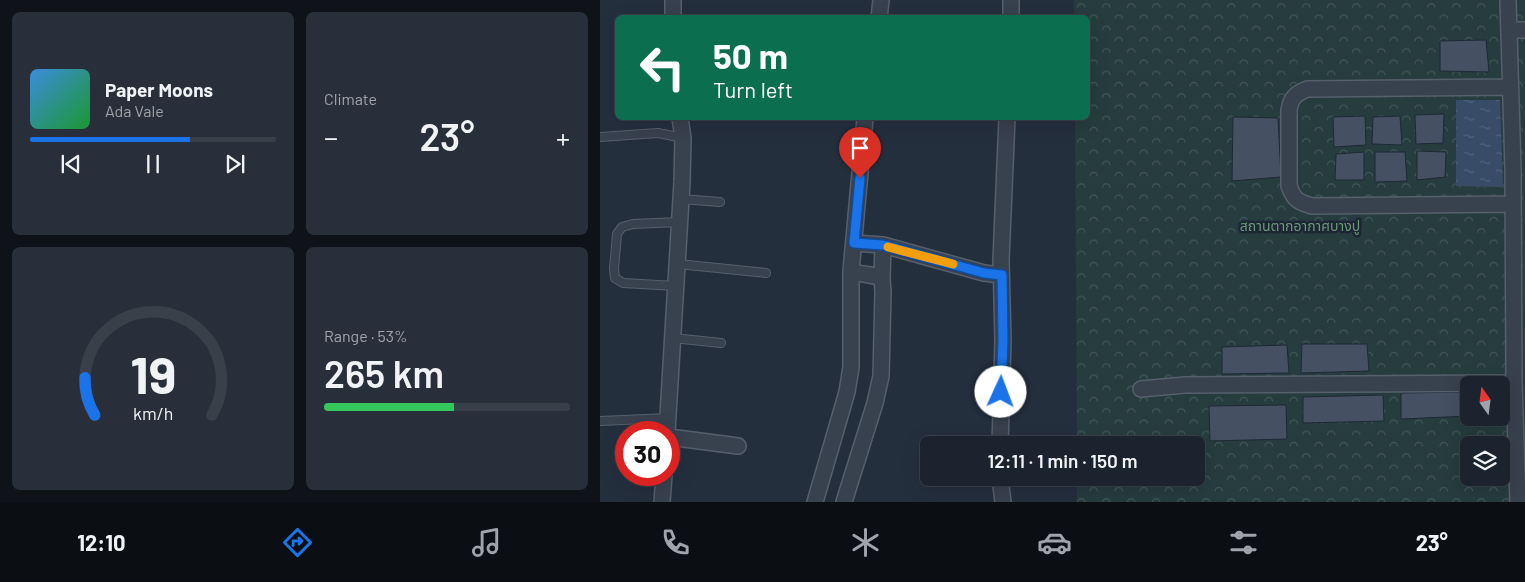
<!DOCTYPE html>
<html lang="en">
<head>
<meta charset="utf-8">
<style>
  body { margin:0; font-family:Barlow,"Noto Sans Thai",sans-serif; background:#282f3a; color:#f1f3f6; height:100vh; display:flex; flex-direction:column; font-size:19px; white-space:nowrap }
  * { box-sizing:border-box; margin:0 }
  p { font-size:16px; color:#a0a4aa }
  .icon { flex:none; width:28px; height:28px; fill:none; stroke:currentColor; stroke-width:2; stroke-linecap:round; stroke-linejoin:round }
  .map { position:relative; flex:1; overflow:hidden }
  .details { display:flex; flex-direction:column; gap:12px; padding:12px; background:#0f1319; width:600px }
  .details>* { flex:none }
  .top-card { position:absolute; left:15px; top:15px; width:475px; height:105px; border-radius:8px; box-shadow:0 5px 20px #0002,0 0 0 1px #39404a; background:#0b6e4f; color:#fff; overflow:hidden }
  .needle { width:32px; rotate:346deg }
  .fabs { position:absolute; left:860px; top:376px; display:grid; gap:10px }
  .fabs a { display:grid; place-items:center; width:50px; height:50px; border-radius:8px; background:#1b232e; box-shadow:0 5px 20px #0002,0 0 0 1px #39404a; font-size:25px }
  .speed { position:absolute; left:15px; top:421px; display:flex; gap:10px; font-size:25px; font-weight:700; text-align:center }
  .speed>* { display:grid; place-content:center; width:65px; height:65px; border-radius:50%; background:#1b232e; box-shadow:0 5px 20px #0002,0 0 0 1px #39404a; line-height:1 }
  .speed .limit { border:8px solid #d22; background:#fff; color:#111 }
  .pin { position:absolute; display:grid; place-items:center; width:42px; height:42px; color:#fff; margin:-51px -21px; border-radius:50% 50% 50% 0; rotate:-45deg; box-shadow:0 0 5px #0007 }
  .pin .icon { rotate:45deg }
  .me { position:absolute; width:55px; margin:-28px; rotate:2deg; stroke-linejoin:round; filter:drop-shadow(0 0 4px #0008) }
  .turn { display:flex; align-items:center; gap:18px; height:105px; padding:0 15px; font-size:22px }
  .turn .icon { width:65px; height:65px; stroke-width:2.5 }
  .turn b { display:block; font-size:35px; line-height:42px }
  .big { font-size:38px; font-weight:600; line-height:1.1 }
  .details .widget { flex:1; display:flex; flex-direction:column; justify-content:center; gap:8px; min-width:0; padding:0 18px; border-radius:8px; background:#282f3a }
  .details .dial { align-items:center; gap:0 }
  .dial svg { height:130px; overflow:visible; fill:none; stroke:#39404a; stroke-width:7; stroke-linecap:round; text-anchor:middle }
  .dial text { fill:#f1f3f6; stroke:none }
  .song { display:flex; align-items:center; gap:15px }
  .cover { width:60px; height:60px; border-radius:8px; background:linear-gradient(135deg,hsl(210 70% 55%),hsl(130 70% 35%)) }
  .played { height:5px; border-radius:2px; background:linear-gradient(90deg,#1a73e8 65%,#39404a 65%) }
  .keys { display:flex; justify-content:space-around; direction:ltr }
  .heat { display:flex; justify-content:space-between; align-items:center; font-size:28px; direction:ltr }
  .charge { height:8px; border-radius:4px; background:linear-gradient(90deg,#34c759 53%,#39404a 0) }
  .details .tiles { flex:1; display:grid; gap:12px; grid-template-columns:repeat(2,1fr) }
  .trip { position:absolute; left:320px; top:436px; width:285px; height:50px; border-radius:8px; background:#1b232e; box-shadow:0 5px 20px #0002,0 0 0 1px #39404a; font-weight:600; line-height:50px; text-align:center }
  .tabs { display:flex; height:80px; justify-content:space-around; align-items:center; background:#0b0e12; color:#a0a4aa }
  .tabs .icon { width:35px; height:35px }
  .tabs .current { color:#1a73e8 }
  .tabs b { font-size:22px; color:#f1f3f6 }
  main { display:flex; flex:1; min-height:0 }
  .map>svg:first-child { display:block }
  .forest { fill:url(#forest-crowns); fill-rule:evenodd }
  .water { fill:url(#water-ripples) }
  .building { fill:#455162; stroke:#1f2835 }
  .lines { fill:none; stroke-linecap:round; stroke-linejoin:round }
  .lane-casing { stroke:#565f6c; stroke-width:10 }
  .street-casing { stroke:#565f6c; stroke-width:18 }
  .lane { stroke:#38414e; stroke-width:8 }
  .street { stroke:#38414e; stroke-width:15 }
  .route-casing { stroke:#114b97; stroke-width:12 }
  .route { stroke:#1a73e8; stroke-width:9 }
  .slow { stroke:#f59e0b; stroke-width:9 }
  .labels { text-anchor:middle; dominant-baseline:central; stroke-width:5; stroke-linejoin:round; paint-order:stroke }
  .park-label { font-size:14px; fill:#6b9a76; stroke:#1d2633 }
</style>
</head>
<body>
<main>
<section class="details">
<div class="tiles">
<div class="widget">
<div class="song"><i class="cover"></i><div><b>Paper Moons</b><p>Ada Vale</p></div></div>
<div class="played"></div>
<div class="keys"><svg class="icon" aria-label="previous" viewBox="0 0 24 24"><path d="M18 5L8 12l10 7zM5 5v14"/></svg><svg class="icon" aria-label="pause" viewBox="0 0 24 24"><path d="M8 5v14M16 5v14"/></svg><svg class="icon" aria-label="next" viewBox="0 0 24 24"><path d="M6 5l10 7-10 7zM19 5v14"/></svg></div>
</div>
<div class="widget"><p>Climate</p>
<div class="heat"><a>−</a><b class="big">23°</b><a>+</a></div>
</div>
<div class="widget dial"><svg viewBox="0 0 100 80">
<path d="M14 69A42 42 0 1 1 86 69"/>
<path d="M14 69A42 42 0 0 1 8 46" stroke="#1a73e8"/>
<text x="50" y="56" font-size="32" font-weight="700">19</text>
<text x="50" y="72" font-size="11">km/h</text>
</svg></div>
<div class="widget"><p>Range · 53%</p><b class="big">265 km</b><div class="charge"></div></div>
</div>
</section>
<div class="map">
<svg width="925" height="502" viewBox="0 0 925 502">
  <defs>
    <pattern id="forest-crowns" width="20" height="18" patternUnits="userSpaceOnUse" patternTransform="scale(1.25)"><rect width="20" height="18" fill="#263c3f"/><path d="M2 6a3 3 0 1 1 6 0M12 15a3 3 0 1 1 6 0" fill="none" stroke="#435659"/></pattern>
    <pattern id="water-ripples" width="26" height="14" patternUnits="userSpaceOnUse" patternTransform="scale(1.25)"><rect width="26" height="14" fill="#394c67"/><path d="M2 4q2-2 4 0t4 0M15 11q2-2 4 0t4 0" fill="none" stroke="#53647b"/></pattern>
  </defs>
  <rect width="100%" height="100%" fill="#242f3e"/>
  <path class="forest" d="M474 0H925V502H477V478H596V445H477L475 118H488V18L474 17ZM869 385H901V418H869ZM869 445H901V478H869Z"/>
  <path class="water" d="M856 100H900L903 187 856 186Z"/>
  <path class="building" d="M886 40 889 72 840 71V41Z
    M844 114 843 143 816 144 815 115Z
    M765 116 766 145 734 147 733 117Z
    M800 116 802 145 772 144 773 117Z
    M633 117 678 118 681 177 632 181Z
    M817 151 846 152 845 177 817 180Z
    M764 152V180H735L736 154Z
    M775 152H805L807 181 775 182Z
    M702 344H767L769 371 701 373Z
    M687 345 689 373 622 374V347Z
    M869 392V416L801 419V393Z
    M783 395 784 421 703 423V397Z
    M686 405 687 439 610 441 609 406Z"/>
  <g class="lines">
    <defs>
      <path id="lane" d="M0 137 58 133 83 138
        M81 199 120 202
        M78 264 166 273
        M76 286 23 283 15 278 14 269 17 234 22 227 33 224 80 222
        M73 338 121 343
        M0 421 68 418"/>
      <path id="street" d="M73 0V18
        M908 0 913 169 914 383 918 502
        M279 18 281 0
        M411 18V0
        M909 30H925
        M910 87 707 89C695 94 691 98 689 110V186C694 200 698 202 712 206L913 204
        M254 243 283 245 384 273 401 275
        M251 271C261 275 272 274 282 278
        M541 389 585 385 914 383
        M67 432 82 182 83 138 80 118
        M69 437 138 446
        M400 445 403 340 401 260 407 118
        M400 478 403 502
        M62 502 64 475
        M215 502 247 392 251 367V271L265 118
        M244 502 275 403 281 376 283 292 282 278 283 245"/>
    </defs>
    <use href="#lane" class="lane-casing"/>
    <use href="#street" class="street-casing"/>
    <use href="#lane" class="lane"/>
    <use href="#street" class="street"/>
  </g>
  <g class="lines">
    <defs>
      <path id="route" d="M260 178 254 243 283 245 384 273 402 275 403 340 401 392"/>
    </defs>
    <use href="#route" class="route-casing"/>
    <use href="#route" class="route"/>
    <path class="slow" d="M288 247 353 264"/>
  </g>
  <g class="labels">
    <g class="park-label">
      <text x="700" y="225">สถานตากอากาศบางปู</text>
    </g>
  </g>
</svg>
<div class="fabs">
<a><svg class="needle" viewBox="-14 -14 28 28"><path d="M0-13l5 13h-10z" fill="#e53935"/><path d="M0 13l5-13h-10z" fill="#a0a4aa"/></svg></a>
<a><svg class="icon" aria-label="layers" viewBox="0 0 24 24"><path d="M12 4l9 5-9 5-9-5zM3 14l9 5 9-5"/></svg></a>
</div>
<div class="speed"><div class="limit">30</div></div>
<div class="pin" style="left:260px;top:178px;background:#d93025"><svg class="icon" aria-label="arrive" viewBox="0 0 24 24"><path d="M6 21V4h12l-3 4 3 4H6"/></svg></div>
<svg class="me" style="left:401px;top:392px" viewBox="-20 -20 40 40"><circle r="19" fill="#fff"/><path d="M0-13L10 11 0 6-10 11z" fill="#1a73e8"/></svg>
<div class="trip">12:11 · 1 min · 150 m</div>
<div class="top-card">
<div class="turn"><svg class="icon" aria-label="left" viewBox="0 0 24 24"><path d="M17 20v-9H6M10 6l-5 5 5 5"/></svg><div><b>50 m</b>Turn left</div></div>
</div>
</div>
</main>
<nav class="tabs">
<b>12:10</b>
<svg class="icon current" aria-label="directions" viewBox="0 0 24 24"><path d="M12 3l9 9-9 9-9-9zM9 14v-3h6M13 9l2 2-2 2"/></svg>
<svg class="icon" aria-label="music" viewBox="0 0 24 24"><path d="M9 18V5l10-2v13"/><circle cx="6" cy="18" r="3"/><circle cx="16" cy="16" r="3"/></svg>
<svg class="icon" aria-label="phone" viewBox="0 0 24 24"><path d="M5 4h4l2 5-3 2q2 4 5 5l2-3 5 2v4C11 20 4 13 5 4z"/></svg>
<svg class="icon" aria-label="climate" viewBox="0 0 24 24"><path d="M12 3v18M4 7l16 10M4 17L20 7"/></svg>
<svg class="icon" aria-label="car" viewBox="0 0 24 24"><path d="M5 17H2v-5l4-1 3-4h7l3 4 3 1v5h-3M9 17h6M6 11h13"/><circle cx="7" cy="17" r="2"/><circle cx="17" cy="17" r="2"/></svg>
<svg class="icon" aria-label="filters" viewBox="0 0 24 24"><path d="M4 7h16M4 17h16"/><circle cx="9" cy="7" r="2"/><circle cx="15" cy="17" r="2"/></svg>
<b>23°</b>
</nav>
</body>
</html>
